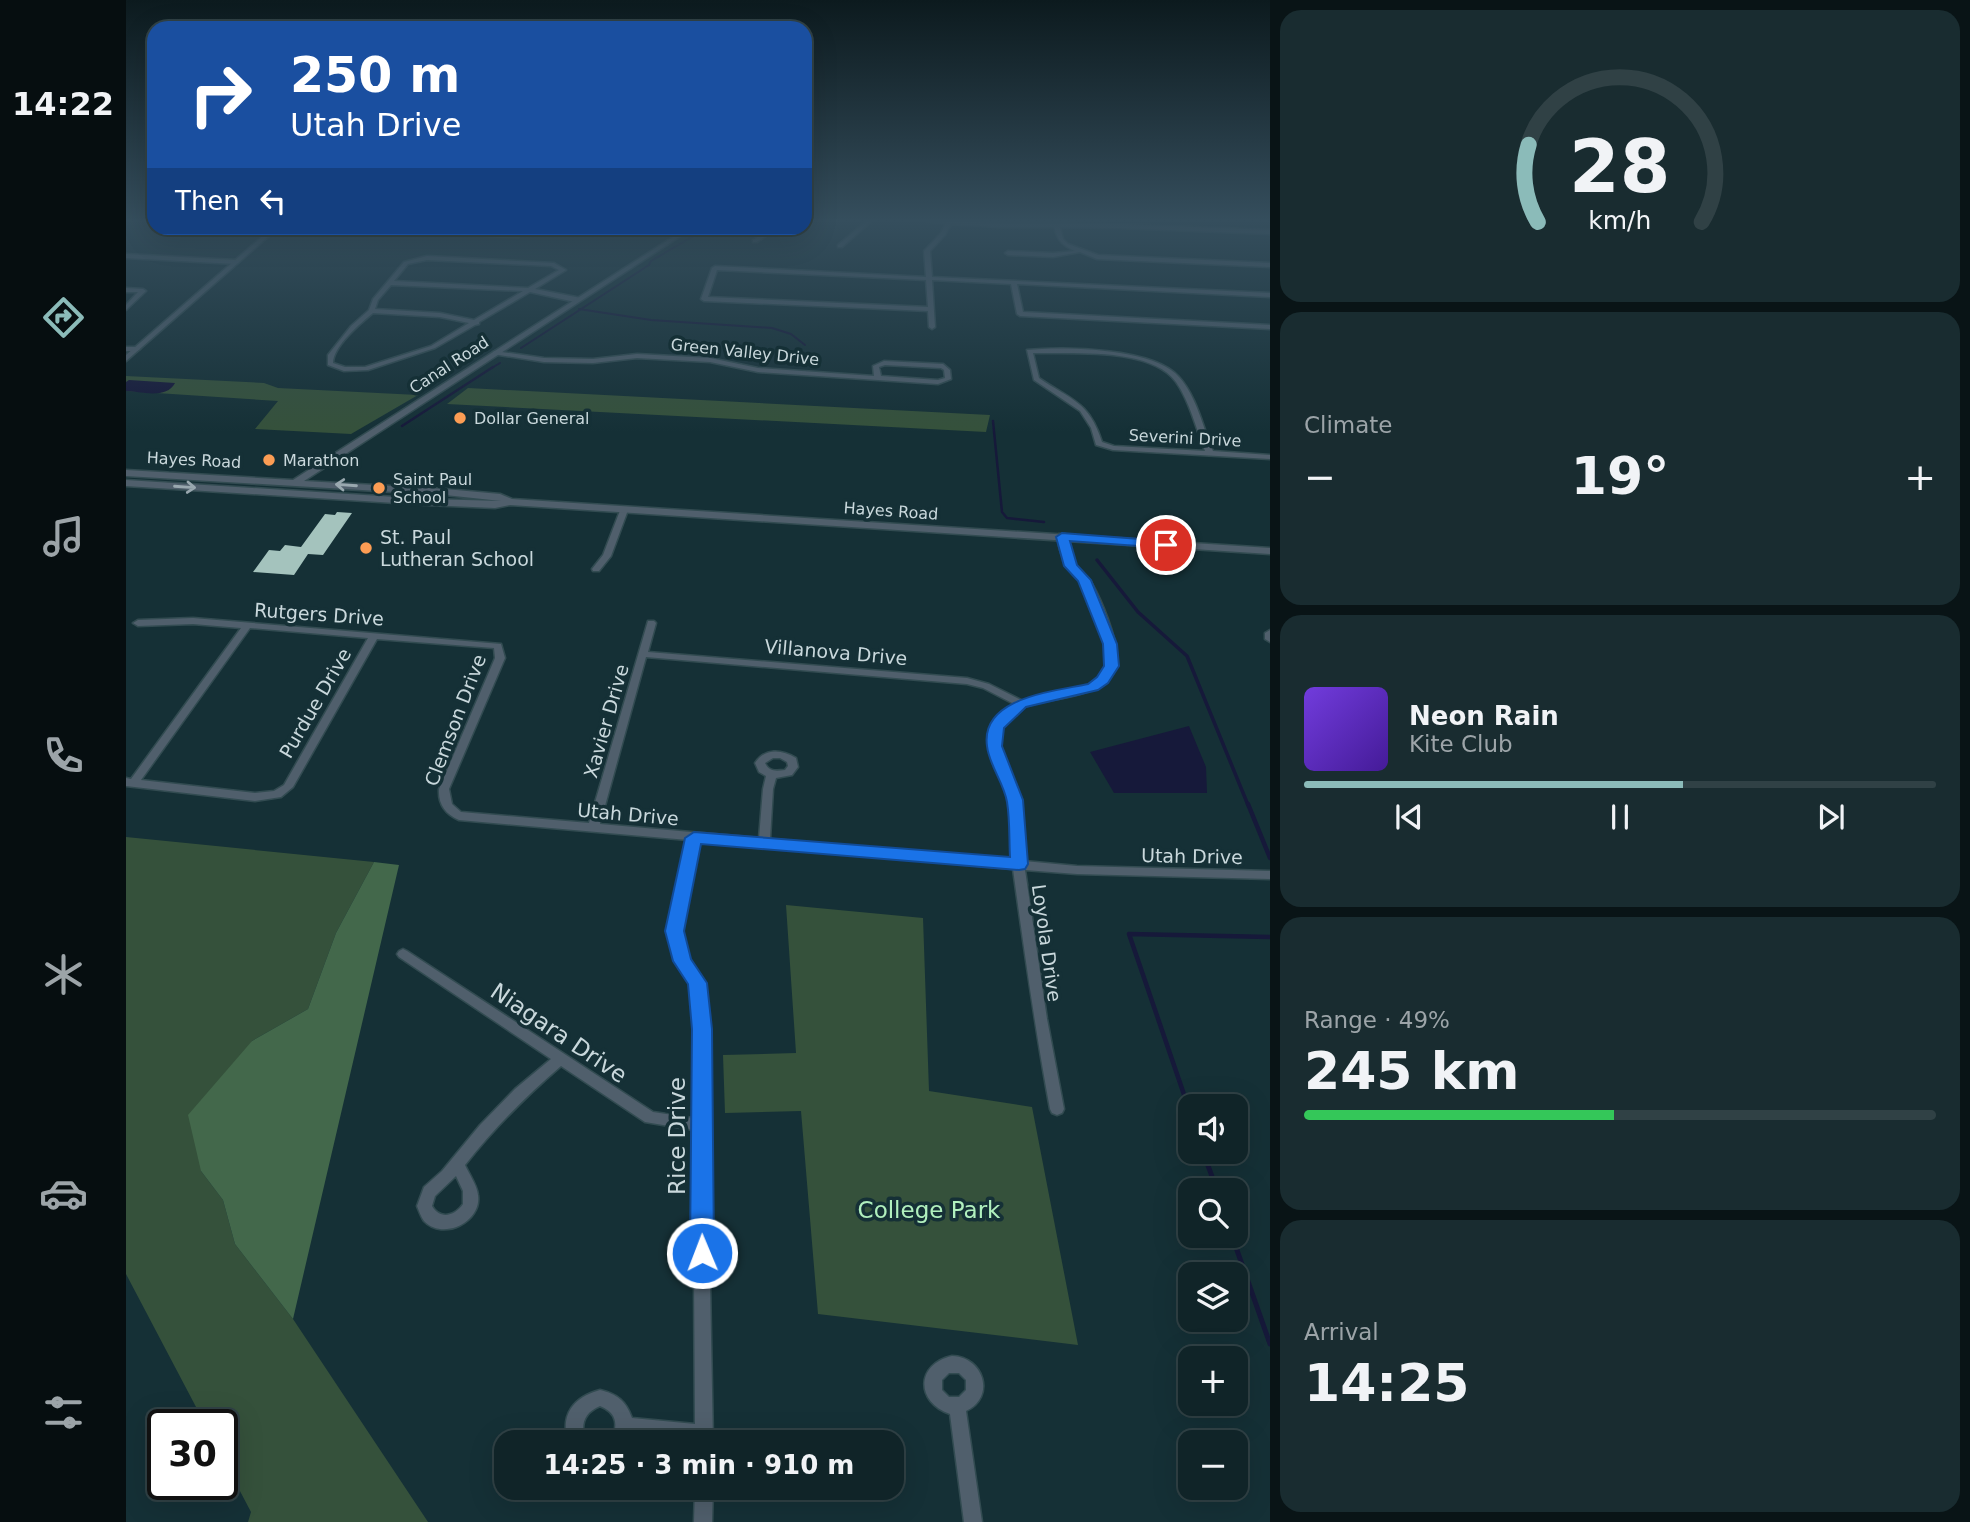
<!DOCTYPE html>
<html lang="en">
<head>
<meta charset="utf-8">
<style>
  body { margin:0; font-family:"DejaVu Sans",sans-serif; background:#192c30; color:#f1f3f6; height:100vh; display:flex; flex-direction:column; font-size:26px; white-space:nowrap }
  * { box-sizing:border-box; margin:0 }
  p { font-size:23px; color:#9ca4a8 }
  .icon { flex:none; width:38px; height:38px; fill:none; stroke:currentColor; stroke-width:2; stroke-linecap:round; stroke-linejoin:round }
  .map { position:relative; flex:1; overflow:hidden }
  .side { display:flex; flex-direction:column; gap:10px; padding:10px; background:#091416; width:700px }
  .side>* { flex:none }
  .hud { position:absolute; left:21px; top:21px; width:665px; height:214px; border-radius:21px; box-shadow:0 7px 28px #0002,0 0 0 2px #304145; background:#1a4fa0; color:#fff; overflow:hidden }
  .buttons { position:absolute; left:1052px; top:1094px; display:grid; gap:14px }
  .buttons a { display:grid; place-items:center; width:70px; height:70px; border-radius:14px; background:#102428; box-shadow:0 7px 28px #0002,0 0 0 2px #304145; font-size:35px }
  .speed { position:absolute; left:21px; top:1409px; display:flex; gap:14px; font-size:35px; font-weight:700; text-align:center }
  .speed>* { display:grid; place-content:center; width:91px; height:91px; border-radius:50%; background:#102428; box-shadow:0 7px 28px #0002,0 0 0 2px #304145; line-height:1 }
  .speed .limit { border:4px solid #111; border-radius:10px; background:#fff; color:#111 }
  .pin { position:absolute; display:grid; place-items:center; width:60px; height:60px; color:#fff; margin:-30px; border:4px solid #fff; border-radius:50%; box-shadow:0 2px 7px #0007 }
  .me { position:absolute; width:77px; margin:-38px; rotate:359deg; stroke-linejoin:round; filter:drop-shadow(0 0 5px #0008) }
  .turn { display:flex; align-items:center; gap:24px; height:147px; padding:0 28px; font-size:32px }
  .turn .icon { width:91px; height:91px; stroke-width:2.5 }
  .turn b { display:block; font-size:49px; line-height:60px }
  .then { display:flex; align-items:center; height:66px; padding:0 28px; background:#0003; gap:14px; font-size:26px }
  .big { font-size:52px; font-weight:800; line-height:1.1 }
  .side .tile { flex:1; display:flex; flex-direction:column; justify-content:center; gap:10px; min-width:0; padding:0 24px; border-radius:21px; background:#192c30 }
  .side .dial { align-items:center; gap:0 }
  .dial svg { height:182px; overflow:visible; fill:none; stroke:#304145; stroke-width:7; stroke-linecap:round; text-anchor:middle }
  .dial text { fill:#f1f3f6; stroke:none }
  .song { display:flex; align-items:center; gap:21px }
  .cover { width:84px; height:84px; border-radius:10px; background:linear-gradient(135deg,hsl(260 70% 55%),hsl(260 70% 35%)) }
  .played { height:7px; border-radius:4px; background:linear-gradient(90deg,#8bbbb9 60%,#304145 60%) }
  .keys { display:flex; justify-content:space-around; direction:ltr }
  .heat { display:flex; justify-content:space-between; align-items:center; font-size:38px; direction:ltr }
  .charge { height:10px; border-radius:5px; background:linear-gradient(90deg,#34c759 49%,#304145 0) }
  .trip { position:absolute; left:368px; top:1430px; width:410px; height:70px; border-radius:21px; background:#102428; box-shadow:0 7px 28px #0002,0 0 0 2px #304145; font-weight:800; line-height:70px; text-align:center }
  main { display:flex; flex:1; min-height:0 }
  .menu { display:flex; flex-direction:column; width:126px; justify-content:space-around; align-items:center; background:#060e10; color:#9ca4a8 }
  .menu .icon { width:49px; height:49px }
  .menu .active { color:#8bbbb9 }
  .menu b { font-size:32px; color:#f1f3f6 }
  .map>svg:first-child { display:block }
  .green { fill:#35513b }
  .forest { fill:#43684b }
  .water { fill:#16193a }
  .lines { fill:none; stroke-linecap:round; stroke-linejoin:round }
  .stream-far4 { stroke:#16193a; stroke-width:2 }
  .stream-far3 { stroke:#16193a; stroke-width:2.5 }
  .stream-far2 { stroke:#16193a; stroke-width:3.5 }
  .stream-far1 { stroke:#16193a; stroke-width:4.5 }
  .stream { stroke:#16193a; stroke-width:5 }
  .building { fill:#a4c3bd }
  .minor-casing { stroke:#324b51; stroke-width:3 }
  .tertiary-casing { stroke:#324b51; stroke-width:3 }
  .minor { fill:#505f6c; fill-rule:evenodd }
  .tertiary { fill:#505f6c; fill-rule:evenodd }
  .oneway { stroke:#99a8af }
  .route { fill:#1a73e8; stroke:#114b97; stroke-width:2 }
  .poi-dot { fill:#fc9d54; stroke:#153036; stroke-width:2.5 }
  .labels { text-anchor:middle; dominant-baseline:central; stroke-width:7; stroke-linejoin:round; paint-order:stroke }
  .far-street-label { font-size:16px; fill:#c9d8dc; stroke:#153036 }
  .far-poi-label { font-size:16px; fill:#c9d8dc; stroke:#153036; text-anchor:start }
  .poi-label { font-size:19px; fill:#c9d8dc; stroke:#153036; text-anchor:start }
  .street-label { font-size:19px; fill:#c9d8dc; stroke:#153036 }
  .near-street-label { font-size:23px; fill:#c9d8dc; stroke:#153036 }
  .near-park-label { font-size:23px; fill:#b1f0be; stroke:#153036 }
</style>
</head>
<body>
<main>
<nav class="menu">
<b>14:22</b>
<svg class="icon active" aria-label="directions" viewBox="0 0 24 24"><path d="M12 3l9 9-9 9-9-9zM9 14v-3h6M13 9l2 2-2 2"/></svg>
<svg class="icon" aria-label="music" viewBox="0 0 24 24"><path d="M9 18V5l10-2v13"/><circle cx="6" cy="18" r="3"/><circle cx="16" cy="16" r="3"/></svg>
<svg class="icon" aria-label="phone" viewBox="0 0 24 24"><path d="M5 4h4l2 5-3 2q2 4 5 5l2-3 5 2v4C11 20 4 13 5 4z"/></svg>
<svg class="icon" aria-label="climate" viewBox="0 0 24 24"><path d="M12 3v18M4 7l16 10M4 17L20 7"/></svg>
<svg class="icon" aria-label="car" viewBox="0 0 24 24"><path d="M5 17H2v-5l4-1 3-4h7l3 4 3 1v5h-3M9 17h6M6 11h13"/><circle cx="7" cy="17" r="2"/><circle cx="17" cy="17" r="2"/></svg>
<svg class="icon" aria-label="filters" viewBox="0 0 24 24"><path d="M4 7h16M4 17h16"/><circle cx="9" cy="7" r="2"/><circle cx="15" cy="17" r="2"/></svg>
</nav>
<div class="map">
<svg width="1144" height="1522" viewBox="0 0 1144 1522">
  <rect width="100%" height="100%" fill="#153036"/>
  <path class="green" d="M163 228 398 230 393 239Z
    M0 376 138 383 152 388 292 395 225 434 129 429 152 401 0 391Z
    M342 388 864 415 860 432 321 404Z
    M0 837 248 862 210 933 182 1009 126 1041 75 1171 97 1200 109 1244 167 1319 302 1522H122L125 1512 96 1457V1424H79L0 1274Z
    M660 905 797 918 803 1091 906 1107 952 1345 692 1314 675 1111 599 1113 597 1055 670 1053Z"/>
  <path class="forest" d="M248 862 273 865 167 1319 109 1244 97 1200 75 1171 62 1115 126 1041 182 1009 210 933Z"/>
  <path class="water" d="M3 380 49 383C41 399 16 392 0 391V382Z
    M1063 726 1080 767 1081 793H988L964 752Z"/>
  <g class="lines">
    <path class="stream-far4" d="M453 309 525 320 646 328 665 334 679 345
      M395 348 523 265 525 261 581 228
      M364 369 374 363"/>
    <path class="stream-far3" d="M867 421 876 512 881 518 918 522
      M276 426 367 367"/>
    <path class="stream-far2" d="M971 560 1012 612 1061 656 1122 805"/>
    <path class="stream-far1" d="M1122 804 1144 858
      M1064 1112 1003 934 1144 937"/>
    <path class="stream" d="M1077 1152 1091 1190
      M1106 1236 1144 1344"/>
  </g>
  <path class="building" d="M211 512 226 513 197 555 182 554 168 575 127 572 143 550 154 551 159 545 175 547 199 514 209 515Z"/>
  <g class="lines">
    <defs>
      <path id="minor" d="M743 219H748L716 247H712V245Z
        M778 219 872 223 993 224 1144 230V234L993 228 934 227 937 239 942 244 972 255 1144 263V267L971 259 954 252 927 257 882 255 879 253 882 251 927 253 949 251C936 245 932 241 928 227H872L825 224 819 235 804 251 806 277 1144 293V297L891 284 897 312 1144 325V329L894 316 891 314 885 284 806 280 809 327 806 329 803 327 802 311 578 301 575 299 586 268 589 266 800 277 798 251 815 233 820 223ZM591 270 800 280 802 307 582 297Z
        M458 228 534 229 557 234 552 237 534 233 461 230Z
        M646 228H652L631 242H627V240Z
        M0 254 110 260 113 262 110 264 0 258Z
        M301 256 428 263 440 270 409 289 455 298 449 302 404 292 353 322V324L349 325 309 348 242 370 218 371 202 365V355L225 326 243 310 247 299 278 262ZM301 260 425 266 433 270 402 288 268 281 282 264ZM265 285 397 291 348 320 314 313 249 309 252 300ZM247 313 314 317 343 323 305 346 239 367H219L207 363C207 346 235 323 247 313Z
        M0 288 17 289 20 291 0 310V305L12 292H0Z
        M0 347H11L14 349 11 351H0Z
        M901 350C937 346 1029 348 1053 377 1071 397 1077 428 1087 451L1144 455V459L987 450 970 445 965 428 954 411 908 380ZM907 353C945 354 1025 347 1050 382 1064 402 1070 429 1079 451L988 446 976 442C963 401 945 400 913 378Z
        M369 351 418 358 467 359 511 354 584 358 632 368 748 376 747 366 758 361 817 364 824 370 825 379 812 384 632 372 584 362 511 358 467 363 418 362 367 354V352ZM759 365 815 368 818 370 819 378 812 380 755 376 753 367Z
        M495 508H501L502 510 485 556 473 571H467L466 569 477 555Z
        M933 534H939L940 536C942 546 944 558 950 566 955 572 961 576 965 582 976 601 990 636 991 658 991 664 989 668 986 673 961 712 886 687 874 732 869 749 882 767 889 782 900 807 897 835 898 861L951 866 1144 871V879L951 874 899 870 921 1019 938 1109 936 1113 931 1115 926 1113 924 1109C909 1029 898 949 887 869L642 847 638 848 573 841 555 931 562 960 578 983 583 1029 581 1125 587 1442H569L506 1435 503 1442H485C492 1426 492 1413 474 1406 457 1413 454 1426 460 1442H442C434 1414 448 1397 474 1390 491 1394 500 1401 506 1418L569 1424 567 1130 519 1122 435 1066C398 1098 369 1127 339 1165 343 1174 351 1185 352 1195 356 1222 317 1241 298 1221 295 1217 293 1211 291 1206L298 1187 316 1171 354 1125 389 1089 425 1059 273 957 271 954 273 951 277 949 281 951 527 1112 567 1118 569 1029 566 984 550 961 543 931 562 840 333 820C319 814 312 804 313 789L369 658 368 648 251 639 167 787 155 797 129 801 0 786V778L5 779 115 628 67 624 12 626 7 623 12 620 67 618 375 644 379 658 323 789 326 804 335 812 463 823 522 621H528L530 623 522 652 841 678 863 684 897 701C917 694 940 695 960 686 968 682 976 677 979 668 987 652 965 596 955 581 944 565 930 556 933 534ZM124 628 242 638 158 785 148 791 129 793 15 780ZM520 657 841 684 857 688 888 704 871 716 863 734 865 751 884 799 887 860 644 839 647 789 650 778 666 775 672 767 670 758C655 749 639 748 629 763L633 772 640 776 637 789 633 838 474 824ZM647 758H654L661 762 662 766 659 770C650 771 643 772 639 763ZM330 1176 337 1191V1204C329 1216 314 1220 306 1206L309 1196Z
        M1144 630V642L1139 639V633Z
        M826 1356C858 1357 870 1397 840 1411L856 1522H838L824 1414C789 1402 790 1364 826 1356ZM823 1373H833L840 1380V1390L833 1397H823L816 1390V1380Z
        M569 1488H587L586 1522H568Z"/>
      <path id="tertiary" d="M146 228H152L0 361V355Z
        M561 228H567L178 481 319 489 374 494 386 499 1144 548V554L384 505 369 508 301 505 0 486V480L301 499 375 501 319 495 0 476V470L167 480Z"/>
    </defs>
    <use href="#minor" class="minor-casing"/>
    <use href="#tertiary" class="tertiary-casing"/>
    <use href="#minor" class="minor"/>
    <use href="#tertiary" class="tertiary"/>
  </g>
  <defs><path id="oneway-shaft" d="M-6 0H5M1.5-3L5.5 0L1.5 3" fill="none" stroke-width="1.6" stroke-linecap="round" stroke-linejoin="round" transform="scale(1.75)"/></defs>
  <g class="oneway">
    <use href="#oneway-shaft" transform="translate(220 485) rotate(-176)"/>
    <use href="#oneway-shaft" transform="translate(59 487) rotate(4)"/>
  </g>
  <linearGradient id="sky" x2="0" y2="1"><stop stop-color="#0c1a1e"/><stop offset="0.51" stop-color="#354e5d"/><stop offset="1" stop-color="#354e5d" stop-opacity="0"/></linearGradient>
  <rect width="1144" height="432" fill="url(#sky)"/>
  <path class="route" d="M936 533 1040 541 1046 545 1040 548 944 541 951 565 965 580 991 644 993 666 982 683 972 690 900 707 878 728 876 746 897 800 902 864 899 869 893 870 575 844 558 931 565 959 581 983 586 1029 588 1253 584 1261 576 1264 568 1261 564 1253 566 1029 562 984 547 961 539 931 559 838 568 832 884 857C883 839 884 820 881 802 878 783 863 765 861 746 854 697 930 691 962 684L971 677 978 666 977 644 952 581 938 566 930 537Z"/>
  <g class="poi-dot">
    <circle cx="334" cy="418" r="7"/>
    <circle cx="143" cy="460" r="7"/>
    <circle cx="253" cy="488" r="7"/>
    <circle cx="240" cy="548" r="7"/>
  </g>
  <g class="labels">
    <g class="far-street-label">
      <text transform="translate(619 352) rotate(6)">Green Valley Drive</text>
      <text transform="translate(323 365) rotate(-33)">Canal Road</text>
      <text transform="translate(1059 438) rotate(3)">Severini Drive</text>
      <text transform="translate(68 460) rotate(3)">Hayes Road</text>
      <text transform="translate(765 511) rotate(4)">Hayes Road</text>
    </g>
    <g class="far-poi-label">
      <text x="348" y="418">Dollar General</text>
      <text x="157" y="460">Marathon</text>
      <text x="267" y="479">Saint Paul<tspan x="267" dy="18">School</tspan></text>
    </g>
    <g class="poi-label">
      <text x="254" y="537">St. Paul<tspan x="254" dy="22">Lutheran School</tspan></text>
    </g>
    <g class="street-label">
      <text transform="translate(193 614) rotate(4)">Rutgers Drive</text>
      <text transform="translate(710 652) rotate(5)">Villanova Drive</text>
      <text transform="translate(189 703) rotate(-60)">Purdue Drive</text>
      <text transform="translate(329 720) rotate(-69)">Clemson Drive</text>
      <text transform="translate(480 721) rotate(-74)">Xavier Drive</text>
      <text transform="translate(502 814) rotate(5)">Utah Drive</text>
      <text transform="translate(1066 856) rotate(1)">Utah Drive</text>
      <text transform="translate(921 943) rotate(82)">Loyola Drive</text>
    </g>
    <g class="near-street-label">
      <text transform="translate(433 1033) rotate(34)">Niagara Drive</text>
      <text transform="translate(551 1136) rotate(-90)">Rice Drive</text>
    </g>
    <g class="near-park-label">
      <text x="803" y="1210">College Park</text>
    </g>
  </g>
</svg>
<div class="buttons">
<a><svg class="icon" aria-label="sound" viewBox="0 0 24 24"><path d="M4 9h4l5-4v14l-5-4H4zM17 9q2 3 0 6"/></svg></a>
<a><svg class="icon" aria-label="search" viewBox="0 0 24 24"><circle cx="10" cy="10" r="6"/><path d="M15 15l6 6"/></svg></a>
<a><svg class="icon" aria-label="layers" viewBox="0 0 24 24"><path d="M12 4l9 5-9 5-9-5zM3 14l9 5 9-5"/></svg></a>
<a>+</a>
<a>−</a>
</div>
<div class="speed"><div class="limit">30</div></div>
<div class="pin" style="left:1040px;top:545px;background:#d93025"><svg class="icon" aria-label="arrive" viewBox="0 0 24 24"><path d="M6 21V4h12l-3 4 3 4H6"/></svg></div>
<svg class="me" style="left:576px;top:1253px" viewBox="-20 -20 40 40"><circle r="17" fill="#1a73e8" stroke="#fff" stroke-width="3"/><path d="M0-11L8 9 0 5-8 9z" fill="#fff"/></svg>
<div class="trip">14:25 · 3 min · 910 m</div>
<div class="hud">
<div class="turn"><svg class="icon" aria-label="right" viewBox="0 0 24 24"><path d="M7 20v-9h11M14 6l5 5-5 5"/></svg><div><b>250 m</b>Utah Drive</div></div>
<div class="then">Then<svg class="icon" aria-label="left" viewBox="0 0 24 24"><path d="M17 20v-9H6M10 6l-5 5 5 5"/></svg></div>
</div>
</div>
<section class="side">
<div class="tile dial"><svg viewBox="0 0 100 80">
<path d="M14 69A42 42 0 1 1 86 69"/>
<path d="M14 69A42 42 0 0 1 10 35" stroke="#8bbbb9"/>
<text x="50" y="56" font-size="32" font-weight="700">28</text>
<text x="50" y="72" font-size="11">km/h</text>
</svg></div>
<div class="tile"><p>Climate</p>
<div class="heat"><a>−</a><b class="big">19°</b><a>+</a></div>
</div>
<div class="tile">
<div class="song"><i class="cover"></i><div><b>Neon Rain</b><p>Kite Club</p></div></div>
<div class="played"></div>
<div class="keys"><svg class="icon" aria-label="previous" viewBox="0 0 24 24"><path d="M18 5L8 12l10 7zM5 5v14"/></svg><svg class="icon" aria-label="pause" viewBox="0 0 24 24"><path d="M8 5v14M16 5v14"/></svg><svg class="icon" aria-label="next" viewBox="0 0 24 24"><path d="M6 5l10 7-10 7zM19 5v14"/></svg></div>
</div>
<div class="tile"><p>Range · 49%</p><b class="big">245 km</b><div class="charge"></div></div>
<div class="tile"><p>Arrival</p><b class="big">14:25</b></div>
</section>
</main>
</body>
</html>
